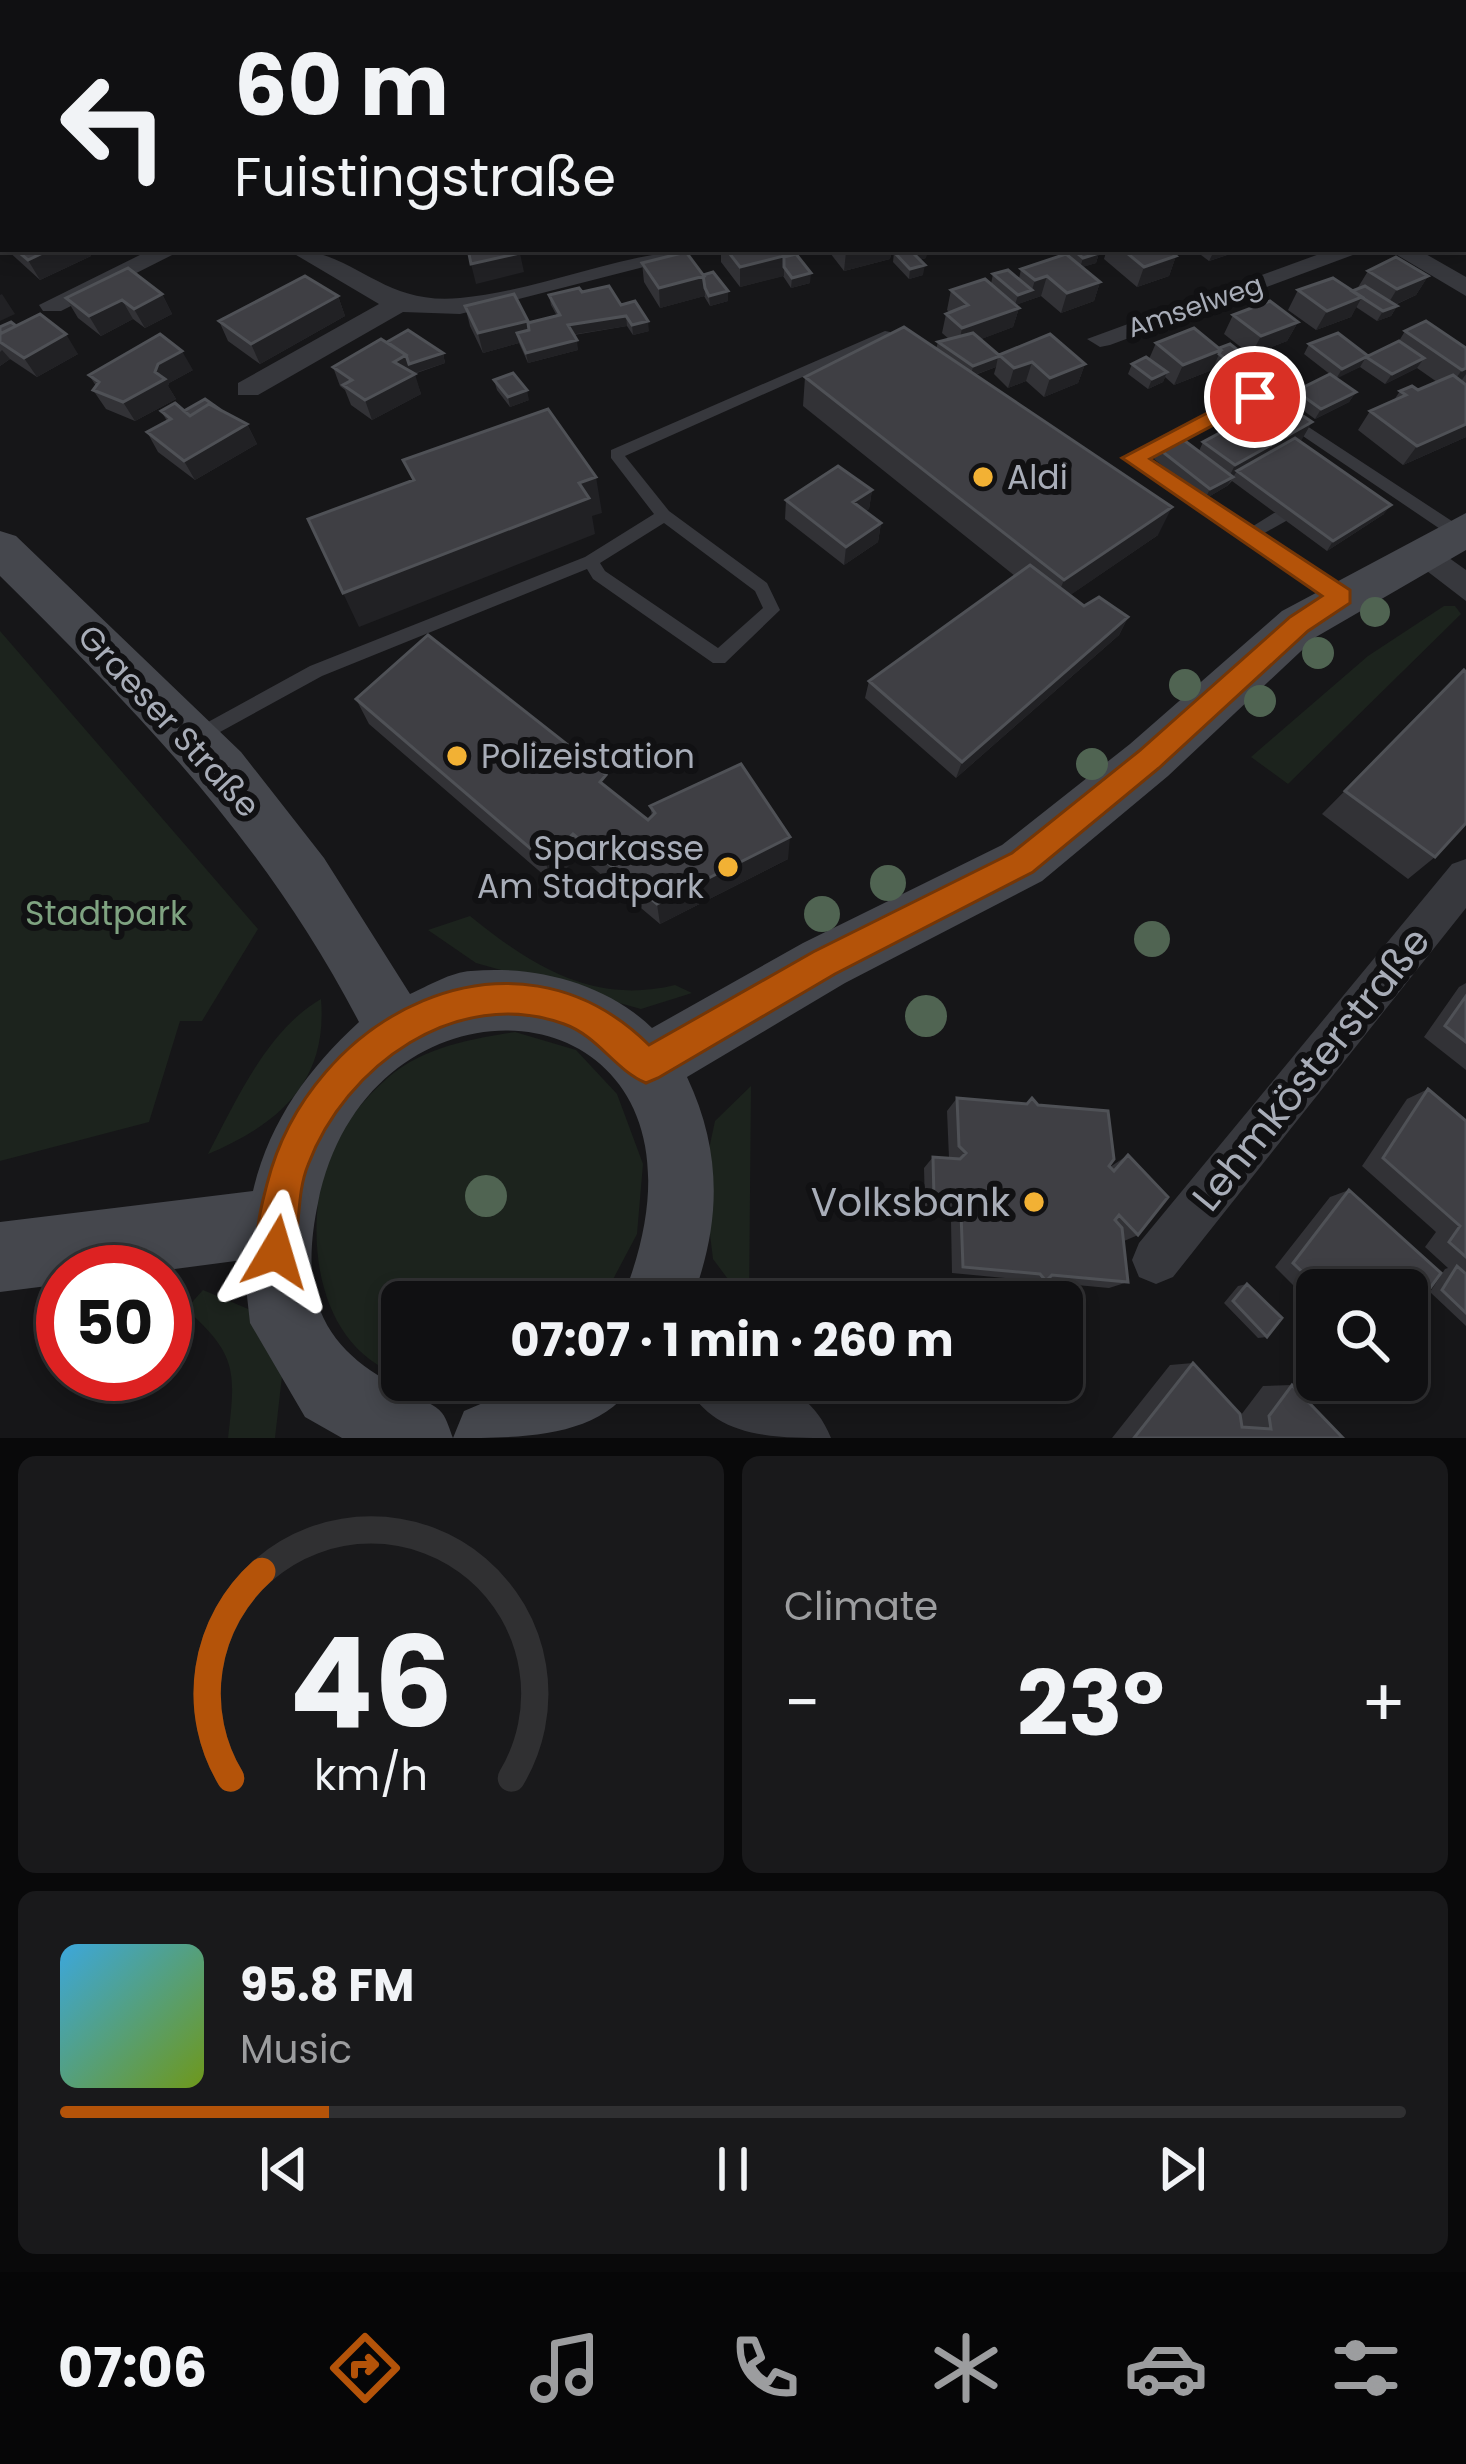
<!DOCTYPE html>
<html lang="en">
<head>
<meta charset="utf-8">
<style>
  body { margin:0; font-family:Poppins,sans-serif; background:#19191b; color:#f1f3f6; height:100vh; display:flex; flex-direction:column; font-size:45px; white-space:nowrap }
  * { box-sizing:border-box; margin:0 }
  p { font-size:39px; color:#9c9d9f }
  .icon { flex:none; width:66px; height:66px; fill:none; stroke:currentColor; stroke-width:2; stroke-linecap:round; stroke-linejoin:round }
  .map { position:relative; height:1438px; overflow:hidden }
  .panel { display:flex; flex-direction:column; gap:18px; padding:18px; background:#09090a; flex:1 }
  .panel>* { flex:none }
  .banner { position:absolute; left:0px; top:0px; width:1467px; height:252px; box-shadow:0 6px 18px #0003,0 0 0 3px #303032; background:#101012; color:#f1f3f6; overflow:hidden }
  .tools { position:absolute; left:1296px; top:1269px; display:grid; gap:24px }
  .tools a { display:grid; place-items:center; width:132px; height:132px; border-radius:18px; background:#101012; box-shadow:0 6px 18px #0003,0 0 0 3px #303032; font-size:60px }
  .speed { position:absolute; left:36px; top:1245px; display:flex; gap:24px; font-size:60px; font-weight:700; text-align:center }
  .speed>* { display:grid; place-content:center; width:156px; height:156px; border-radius:50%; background:#101012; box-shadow:0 6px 18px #0003,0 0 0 3px #303032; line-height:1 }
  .speed .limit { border:18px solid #d22; background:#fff; color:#111 }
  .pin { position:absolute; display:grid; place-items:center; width:102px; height:102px; color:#fff; margin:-51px; border:6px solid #fff; border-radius:50%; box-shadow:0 3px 12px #0007 }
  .me { position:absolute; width:132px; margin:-66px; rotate:7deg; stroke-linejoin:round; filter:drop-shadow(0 0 9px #0008) }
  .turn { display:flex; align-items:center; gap:42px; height:252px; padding:0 36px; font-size:54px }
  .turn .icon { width:156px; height:156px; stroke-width:2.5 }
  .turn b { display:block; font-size:84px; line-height:102px }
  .big { font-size:90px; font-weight:700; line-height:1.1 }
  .panel .widget { flex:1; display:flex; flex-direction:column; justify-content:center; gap:18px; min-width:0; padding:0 42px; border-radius:18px; background:#19191b }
  .panel .dial { align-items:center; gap:0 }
  .dial svg { height:312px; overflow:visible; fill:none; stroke:#303032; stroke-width:7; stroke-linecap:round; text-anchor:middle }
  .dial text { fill:#f1f3f6; stroke:none }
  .song { display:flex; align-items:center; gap:36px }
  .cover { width:144px; height:144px; border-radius:18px; background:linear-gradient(135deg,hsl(200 70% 55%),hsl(80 70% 35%)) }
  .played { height:12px; border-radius:6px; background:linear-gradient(90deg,#b45309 20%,#303032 20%) }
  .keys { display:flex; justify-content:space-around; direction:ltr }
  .heat { display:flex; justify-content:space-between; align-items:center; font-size:66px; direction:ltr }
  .panel .tiles { flex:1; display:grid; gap:18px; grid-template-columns:1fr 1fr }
  .widget:last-child { grid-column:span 2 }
  .trip { position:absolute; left:381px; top:1281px; width:702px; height:120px; border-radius:18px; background:#101012; box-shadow:0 6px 18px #0003,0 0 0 3px #303032; font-weight:700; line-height:120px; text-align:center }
  .tab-bar { display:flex; height:192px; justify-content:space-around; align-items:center; background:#060607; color:#9c9d9f }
  .tab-bar .icon { width:84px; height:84px }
  .tab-bar .selected { color:#b45309 }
  .tab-bar b { font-size:54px; color:#f1f3f6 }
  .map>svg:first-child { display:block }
  .green { fill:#1c231d }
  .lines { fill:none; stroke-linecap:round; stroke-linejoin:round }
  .service { fill:#37383d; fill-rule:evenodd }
  .minor { fill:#37383d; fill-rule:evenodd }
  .tertiary { fill:#37383d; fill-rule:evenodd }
  .secondary { fill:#45474d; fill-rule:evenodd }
  .tree { fill:#506452 }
  .wall { fill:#323236 }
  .shaded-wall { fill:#212124 }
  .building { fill:#3f3f44; stroke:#4f5156; stroke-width:3 }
  .route { fill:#b45309; stroke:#753606; stroke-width:3 }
  .poi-dot { fill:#f2b134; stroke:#111113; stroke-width:4.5 }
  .labels { text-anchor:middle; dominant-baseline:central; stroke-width:12; stroke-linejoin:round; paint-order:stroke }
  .far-street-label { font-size:27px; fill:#a8adb8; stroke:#111113 }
  .poi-label { font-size:33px; fill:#a8adb8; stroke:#111113; text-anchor:start }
  .street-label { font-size:33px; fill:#a8adb8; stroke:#111113 }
  .park-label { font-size:33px; fill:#7fa381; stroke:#111113 }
  .near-street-label { font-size:39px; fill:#a8adb8; stroke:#111113 }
  .near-poi-label { font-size:39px; fill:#a8adb8; stroke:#111113; text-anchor:end }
</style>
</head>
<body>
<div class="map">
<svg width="1466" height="1438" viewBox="0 0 1466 1438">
  <rect width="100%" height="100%" fill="#161618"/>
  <path class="green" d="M1444 606H1455L1461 614 1288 784 1251 757 1368 656Z
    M0 631 258 929 202 1021H180L149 1122 0 1161Z
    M470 916C533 967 594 1005 675 985L692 993 641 1009 476 963 428 930Z
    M321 999C328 1082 279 1124 208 1154 236 1101 267 1030 321 999Z
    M515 1032 576 1050 617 1094 643 1164 637 1234 601 1302H402V1376C319 1349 304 1243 325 1167 332 1139 359 1104 381 1084 418 1048 466 1040 515 1032Z
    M751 1086 749 1302H745L713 1259 703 1177 715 1121Z
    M203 1290 253 1311 282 1376 275 1438H228C236 1370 237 1355 186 1309Z"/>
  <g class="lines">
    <path class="service" d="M885 331 890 332V338L625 456 669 511 767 583 780 610 725 663H713L593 579 587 569 322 676 200 743H188L185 738 188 733 310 666 585 557 654 514 611 458V450ZM664 523 755 591 763 608 718 648 605 571 600 563Z
      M1255 392 1464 529 1466 533 1464 537H1452L1254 403 1144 458 1250 528 1274 513H1286L1288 517 1286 521 1261 535 1347 592 1349 596 1347 600 1341 602 1242 540 1126 458Z"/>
    <path class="minor" d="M299 0H321L323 3H301Z
      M738 0H757L759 3H740Z
      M1288 0H1309L1311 3H1290Z
      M0 56 3 57V70L0 69Z
      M3 117V131L0 132V118Z
      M152 249H184L61 311H43L39 305Z
      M286 249C355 249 380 306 460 298 546 290 626 249 714 249L460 314 403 312 258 395H238V383L379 304Z
      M1333 249H1369L1110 345 1100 347 1087 339Z
      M1387 249H1417L1466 277V296Z
      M1421 538 1466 570V601L1410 558 1405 550Z
      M1466 859V908L1173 1277 1156 1284 1139 1277 1132 1260 1139 1243 1452 864Z"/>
    <path class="tertiary" d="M684 1380C744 1380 804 1371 831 1438 770 1438 711 1438 684 1380Z"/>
    <path class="secondary" d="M1466 513V550L1316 637 1168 776 1042 881 845 983 687 1077C723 1153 721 1225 691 1302H621C752 984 371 938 318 1203 311 1236 307 1277 320 1310 337 1353 373 1374 411 1394 420 1399 436 1405 442 1413 447 1419 450 1431 453 1438H342L305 1417 250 1323 243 1260 152 1272H63V1284L0 1292V1222L253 1191C269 1122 308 1069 359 1022 263 839 144 719 0 576V531L16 536 241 752 324 858 410 994C428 986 451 972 471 971 534 965 606 983 652 1028L803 943 1002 845 1130 744 1282 611Z
      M537 1380H636C603 1438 524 1438 453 1438L464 1411Z"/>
  </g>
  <g class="tree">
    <circle cx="1375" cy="612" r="15"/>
    <circle cx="1318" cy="653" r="16"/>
    <circle cx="1185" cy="685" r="16"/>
    <circle cx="1260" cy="701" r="16"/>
    <circle cx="1092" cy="764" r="16"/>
    <circle cx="888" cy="883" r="18"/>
    <circle cx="822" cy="914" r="18"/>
    <circle cx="1152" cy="939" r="18"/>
    <circle cx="926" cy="1016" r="21"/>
    <circle cx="486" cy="1196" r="21"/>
  </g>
  <path class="wall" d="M205 0H270L271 3H211Z
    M1097 0H1157L1156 3H1096Z
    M1337 0H1394L1371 3H1342Z
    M1466 136V247L1464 246V137Z
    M6 249H87L91 256 40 280Z
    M721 249H778L810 283 791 288 783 276 740 287 721 262Z
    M827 249H892L890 259 844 271Z
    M898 249H927L926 258 919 260 923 275 909 279 893 262 894 252 900 251Z
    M1057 249H1094L1099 253 1096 263 1082 267 1100 282 1094 301 1061 313 1041 296 1015 305 1019 308 1013 327 981 339 999 355 1085 364 1078 383 1044 397 1026 381 1008 388 994 374 996 367 975 375 1158 535 1070 595 1084 606 1128 617 1119 635 956 778 865 698 869 681 1015 576 803 406 805 377 936 349 938 342 949 339 942 333 946 314 949 312 947 310 951 290 991 284 993 274 1019 279 1021 269 1064 255Z
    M1107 249H1167L1176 256 1169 276 1137 287 1104 259Z
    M1193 249H1240L1239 251 1209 261Z
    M642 263 703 275 728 301 710 306 704 296 660 308 644 282Z
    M1368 271 1428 276 1416 295 1395 305 1397 306 1391 316 1377 321 1356 307 1351 317 1316 330 1288 310 1298 290 1352 291 1357 289Z
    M582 292 621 305 649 331 633 335 627 326 574 335 578 350 528 363 519 343 483 353 470 326 465 306 528 321V323L557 316 551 305 549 295Z
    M162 294 172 314 145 328 133 319 101 336 78 318 66 298Z
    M338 296 345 316 260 364 228 341 219 321Z
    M1233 315 1298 322 1287 341 1251 355 1224 334Z
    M16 326 78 354 37 377 10 359 0 366V327Z
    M1194 328 1253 376 1237 382 1215 364 1212 370 1174 385 1165 377 1163 382 1148 389 1128 374 1132 364 1149 359 1156 343Z
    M1405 331 1466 348V437L1403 465 1358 430 1370 411 1394 400 1400 391 1418 390 1437 382 1417 368 1385 384 1360 367 1336 378 1356 392 1349 402 1315 419 1290 401 1296 391 1331 375 1304 354 1309 344 1368 356 1399 341Z
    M387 342 443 353 445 363 414 374 421 394 372 420 351 405 345 390 340 386 333 367Z
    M193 370 169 383 168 386 176 399 135 421 106 409 93 390 96 386 89 375Z
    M494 380 529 400 510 407 497 390Z
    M1267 392 1301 442 1384 514 1327 551 1232 481 1227 486 1205 499 1154 459 1159 449 1199 451 1203 442 1243 420 1241 419 1252 400Z
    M161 411H222L247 424 257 444 195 480 158 452 147 432 167 421Z
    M872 490 869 509 865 511 881 523 878 542 844 565 785 519 786 500Z
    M1464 670 1435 857 1408 879 1322 814Z
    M356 699 609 789 648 820 652 816 650 806 788 859 660 924 579 856 552 882 369 724Z
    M1466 983V1070L1424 1037 1459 987Z
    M1428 1089 1466 1121V1326L1430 1292 1445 1269 1448 1268 1425 1247 1436 1232 1362 1166 1407 1099Z
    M957 1098 1038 1105 1110 1167 1128 1155 1138 1235 1124 1241 1128 1282 1109 1288 1044 1282 1031 1287 1025 1280 952 1273 951 1221 956 1216 951 1209 925 1206 924 1168 933 1157 949 1158 947 1111Z
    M1349 1190 1418 1305 1407 1307V1290H1317V1309L1275 1267 1330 1197Z
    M1247 1284 1267 1337 1258 1338 1224 1303 1238 1286Z
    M1193 1363 1242 1427 1241 1415 1263 1386 1292 1385 1343 1438H1112L1170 1365Z"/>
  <path class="shaded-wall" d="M113 0 141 1 135 3H112L111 1Z
    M238 0H270L271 3H237L236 1Z
    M414 0H433V3H408Z
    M1138 0H1157L1156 3H1124Z
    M3 150V177L0 178V151Z
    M51 249H87L91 256 40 280 28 260Z
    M521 249H544V250L522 255Z
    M596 249H619L596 255Z
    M856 249H892L890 259 844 271 846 252Z
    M923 249H927L926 258 911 262 912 252Z
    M1215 249H1240L1239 251 1209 261Z
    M520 253 524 272 476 284 471 264Z
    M1099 253 1096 263 1080 268 1083 258Z
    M784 256V276L740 287V267Z
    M1176 256 1169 276 1137 287 1144 267Z
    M925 265 923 275 909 279 910 269Z
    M811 273 810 283 791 288 792 278Z
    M704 276 705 296 660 308 659 288Z
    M1047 276 1041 296 1015 305 1018 295 1032 290 1035 280Z
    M1428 276 1416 295 1385 309 1397 289Z
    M1100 282 1094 301 1061 313 1067 293Z
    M728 291V301L710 306 709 296Z
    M2 294 15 314 0 321V295Z
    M162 294 172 314 145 328 134 309Z
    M338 296 345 316 260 364 251 344Z
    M1362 297 1351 317 1316 330 1327 311Z
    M122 300 133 319 101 336 89 316Z
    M1397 306 1391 316 1377 321 1383 311Z
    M1019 308 1013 327 958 348 962 328Z
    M626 316 627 326 570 335 568 325Z
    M528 321 531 340 517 333 519 343 483 353 478 333Z
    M648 321 649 331 633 335 632 325Z
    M1298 322 1287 341 1251 355 1261 336Z
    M66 334 78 354 37 377 24 358Z
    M577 340 578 350 528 363 526 353Z
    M2 350 10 359 0 366V352Z
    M1221 350 1212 370 1174 385 1183 365Z
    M182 351 193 370 169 383 168 386 176 399 135 421 123 402 155 372 158 364Z
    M443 353 445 363 412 374 394 362 406 355Z
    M998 357 996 367 971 376 973 366Z
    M1366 357 1360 367 1336 379 1342 369Z
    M1424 358 1417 368 1385 384 1392 374Z
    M1032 362 1026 381 1008 388 1014 368Z
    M1085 364 1078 383 1044 397 1050 378Z
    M1258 366 1253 376 1237 382 1242 372Z
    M1466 368V374L1459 384 1448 389 1462 370Z
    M1167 372 1163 382 1148 389 1152 379Z
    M415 374 421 394 372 420 365 400Z
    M527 390 529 400 510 407 508 397Z
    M1356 392 1349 402 1315 419 1321 409Z
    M1312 422 1301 441 1237 471 1227 486 1205 499 1210 489 1228 479 1235 465Z
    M247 424 257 444 195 480 184 461Z
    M1466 424V437L1403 465 1417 446Z
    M596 477 602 513 592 516 595 534 359 627 343 593Z
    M872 490 869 509 851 521 853 502Z
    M1391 505 1384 514 1327 551 1333 541Z
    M1172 507 1158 535 1053 607 1064 580Z
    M881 523 878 542 844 565 846 547Z
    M1128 617 1119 635 956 778 962 762Z
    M573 834 579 856 552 882 545 861Z
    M790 837 788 859 660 924 657 904Z"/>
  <path class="building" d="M1 0H25L17 3H3V6L0 5Z
    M389 0H414L408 3H396Z
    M691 0H727L729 3H693Z
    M798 0H831L833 2 801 3Z
    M1112 0H1138L1124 3H1116Z
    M1210 0H1241L1228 3H1215Z
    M1256 0H1284L1289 3H1261Z
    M3 7V24L2 25 0 24V8Z
    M3 125V150L0 151V127Z
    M1466 136V198L1464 197V137Z
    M15 249H51L28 260Z
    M468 249H518L520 253 471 264Z
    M726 249H778L784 256 740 267Z
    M906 249H923L912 252 925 265 910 269 894 252Z
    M1072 249H1094L1099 253 1083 258Z
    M1122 249H1167L1176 256 1144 267Z
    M686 252 704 276 659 288 642 263Z
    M796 254 811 273 792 278 784 267V257Z
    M1066 254 1100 282 1067 293 1047 276 1035 280 1021 269Z
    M1396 257 1428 276 1397 289 1368 271Z
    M128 268 162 294 134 309 122 300 89 316 66 298Z
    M1008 270 1032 290 1018 295 993 274Z
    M713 272 728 291 709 296 705 288 703 275Z
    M305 276 338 296 251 344 219 321Z
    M1333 278 1362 297 1327 311 1298 290Z
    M985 279 1019 308 962 328 946 314 968 305 951 290Z
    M609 286 621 305 635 301 648 321 632 325 626 316 568 325 577 340 526 353 517 333 529 330 528 323 560 315 549 295 579 288 582 292Z
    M1365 286 1397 306 1383 311 1352 291Z
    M514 294 528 321 478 333 465 306Z
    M1270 301 1298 322 1261 336 1233 315Z
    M40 314 66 334 24 358 0 342V334Z
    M1426 321 1466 348V368L1462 370 1405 331Z
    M11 322 16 326 0 334V327Z
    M904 327 1172 507 1064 580 805 377Z
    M1194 328 1221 350 1183 365 1156 343Z
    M408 330 443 353 409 364 406 355 387 342Z
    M973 333 1000 356 973 366 938 342Z
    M1338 333 1368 356 1399 341 1424 358 1392 374 1366 357 1342 369 1309 344Z
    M160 334 182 351 158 364 155 372 165 379 123 402 93 390 99 382 89 375Z
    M1050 334 1085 364 1050 378 1032 362 1014 368 999 355Z
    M381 339 406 355 394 362 415 374 365 400 343 385 352 380 333 367Z
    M1230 344 1258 366 1242 372 1219 354 1221 350 1219 348Z
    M1146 357 1167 372 1152 379 1132 364Z
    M513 373 527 390 508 397 494 380Z
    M1330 374 1356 392 1321 409 1296 391Z
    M1453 375 1466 385V424L1417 446 1370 411 1406 395 1400 391 1412 386 1418 390Z
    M1267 392 1312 422 1235 465 1203 442 1264 409 1252 400Z
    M205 399 222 411 209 404 190 416 184 411Z
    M175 403 190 416 209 404 247 424 184 461 147 432 171 419 161 411Z
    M548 409 596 477 579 483 589 498 343 593 308 519 414 480 403 460Z
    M1181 438 1233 477 1210 489 1159 449Z
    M1295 438 1391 505 1333 541 1237 471Z
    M838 466 872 490 853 502 881 523 846 547 786 500Z
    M1030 565 1084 606 1099 597 1128 617 962 762 869 681Z
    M428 635 606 775 600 782 648 820 655 813 650 806 741 764 790 837 657 904 573 834 545 861 356 699Z
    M1464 670 1466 672V823L1435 857 1345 791Z
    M1466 996V1042L1445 1026Z
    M1428 1089 1466 1121V1257L1449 1242 1460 1226 1383 1158Z
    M957 1098 1027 1104 1032 1098 1038 1105 1108 1111 1114 1159 1109 1166 1114 1171 1128 1155 1168 1197 1138 1235 1119 1215 1115 1220 1122 1228 1128 1282 1052 1275 1046 1281 1040 1274 963 1267 961 1213 967 1207 961 1199 934 1197 933 1157 960 1159 966 1153 959 1146Z
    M1349 1190 1441 1273 1418 1305 1407 1295V1290H1321L1293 1263Z
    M1457 1266 1466 1274V1313L1442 1290Z
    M1247 1284 1282 1318 1267 1337 1233 1301Z
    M1193 1363 1240 1414 1242 1427 1271 1429 1269 1416 1292 1385 1343 1438H1134Z"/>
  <path class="route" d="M1247 392 1266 397 1150 459 1350 590V603L1308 631 1159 768 1033 872 835 974 658 1078 646 1083C615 1070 598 1036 564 1024 457 985 345 1066 308 1165 295 1197 302 1235 289 1265L276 1270 263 1265C252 1238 260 1211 267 1184 309 1016 513 910 649 1045L813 952 1012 853 1139 751 1290 617 1322 596 1122 458Z"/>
  <g class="poi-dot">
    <circle cx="983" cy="477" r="12"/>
    <circle cx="457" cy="756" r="12"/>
    <circle cx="728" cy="867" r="12"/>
    <circle cx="1034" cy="1202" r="12"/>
  </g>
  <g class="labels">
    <g class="far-street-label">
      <text transform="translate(1195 306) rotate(-19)">Amselweg</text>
    </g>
    <g class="poi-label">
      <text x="1007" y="477">Aldi</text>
      <text x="481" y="756">Polizeistation</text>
      <text x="704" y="848" text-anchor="end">Sparkasse<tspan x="704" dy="38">Am Stadtpark</tspan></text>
    </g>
    <g class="street-label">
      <text transform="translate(169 721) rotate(47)">Graeser Straße</text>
    </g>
    <g class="park-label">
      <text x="106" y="913">Stadtpark</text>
    </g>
    <g class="near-street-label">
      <text transform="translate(1311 1069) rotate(-51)">Lehmkösterstraße</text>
    </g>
    <g class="near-poi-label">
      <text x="1010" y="1202">Volksbank</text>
    </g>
  </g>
</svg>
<div class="tools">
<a><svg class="icon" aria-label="search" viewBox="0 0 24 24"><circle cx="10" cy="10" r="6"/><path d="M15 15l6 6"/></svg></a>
</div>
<div class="speed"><div class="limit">50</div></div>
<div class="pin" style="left:1255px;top:397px;background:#d93025"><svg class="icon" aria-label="arrive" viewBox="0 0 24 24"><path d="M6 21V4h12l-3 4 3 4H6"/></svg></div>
<svg class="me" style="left:276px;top:1252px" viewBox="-20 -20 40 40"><path d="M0-17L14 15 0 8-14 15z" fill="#b45309" stroke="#fff" stroke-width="4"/></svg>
<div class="trip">07:07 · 1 min · 260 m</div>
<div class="banner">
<div class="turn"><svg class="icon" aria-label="left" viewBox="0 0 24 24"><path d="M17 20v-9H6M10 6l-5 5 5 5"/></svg><div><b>60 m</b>Fuistingstraße</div></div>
</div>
</div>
<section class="panel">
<div class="tiles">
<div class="widget dial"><svg viewBox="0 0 100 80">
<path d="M14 69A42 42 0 1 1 86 69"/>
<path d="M14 69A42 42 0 0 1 22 16" stroke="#b45309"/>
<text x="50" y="56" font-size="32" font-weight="700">46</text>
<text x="50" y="72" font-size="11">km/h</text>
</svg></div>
<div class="widget"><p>Climate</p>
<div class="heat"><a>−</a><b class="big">23°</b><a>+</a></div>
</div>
<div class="widget">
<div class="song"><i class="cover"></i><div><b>95.8 FM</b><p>Music</p></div></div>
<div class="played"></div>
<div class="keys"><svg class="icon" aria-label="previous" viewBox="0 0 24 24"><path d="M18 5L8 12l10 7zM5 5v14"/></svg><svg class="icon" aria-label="pause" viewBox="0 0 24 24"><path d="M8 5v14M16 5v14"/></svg><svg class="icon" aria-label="next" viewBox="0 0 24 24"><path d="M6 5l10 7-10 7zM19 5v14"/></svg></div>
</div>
</div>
</section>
<nav class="tab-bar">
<b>07:06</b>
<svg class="icon selected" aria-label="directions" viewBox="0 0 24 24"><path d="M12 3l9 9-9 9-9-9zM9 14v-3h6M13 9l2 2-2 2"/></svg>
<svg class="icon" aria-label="music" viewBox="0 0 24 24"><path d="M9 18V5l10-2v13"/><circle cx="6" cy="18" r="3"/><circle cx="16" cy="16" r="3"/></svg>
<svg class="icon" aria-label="phone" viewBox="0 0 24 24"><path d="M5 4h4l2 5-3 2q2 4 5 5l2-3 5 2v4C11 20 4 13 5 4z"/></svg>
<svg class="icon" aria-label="climate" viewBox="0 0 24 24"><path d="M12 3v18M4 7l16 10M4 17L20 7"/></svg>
<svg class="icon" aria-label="car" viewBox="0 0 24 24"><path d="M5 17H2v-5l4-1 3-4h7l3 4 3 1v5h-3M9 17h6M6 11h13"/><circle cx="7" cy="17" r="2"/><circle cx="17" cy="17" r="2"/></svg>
<svg class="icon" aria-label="filters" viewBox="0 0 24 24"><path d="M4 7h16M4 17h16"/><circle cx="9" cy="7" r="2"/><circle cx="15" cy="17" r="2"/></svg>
</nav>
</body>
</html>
